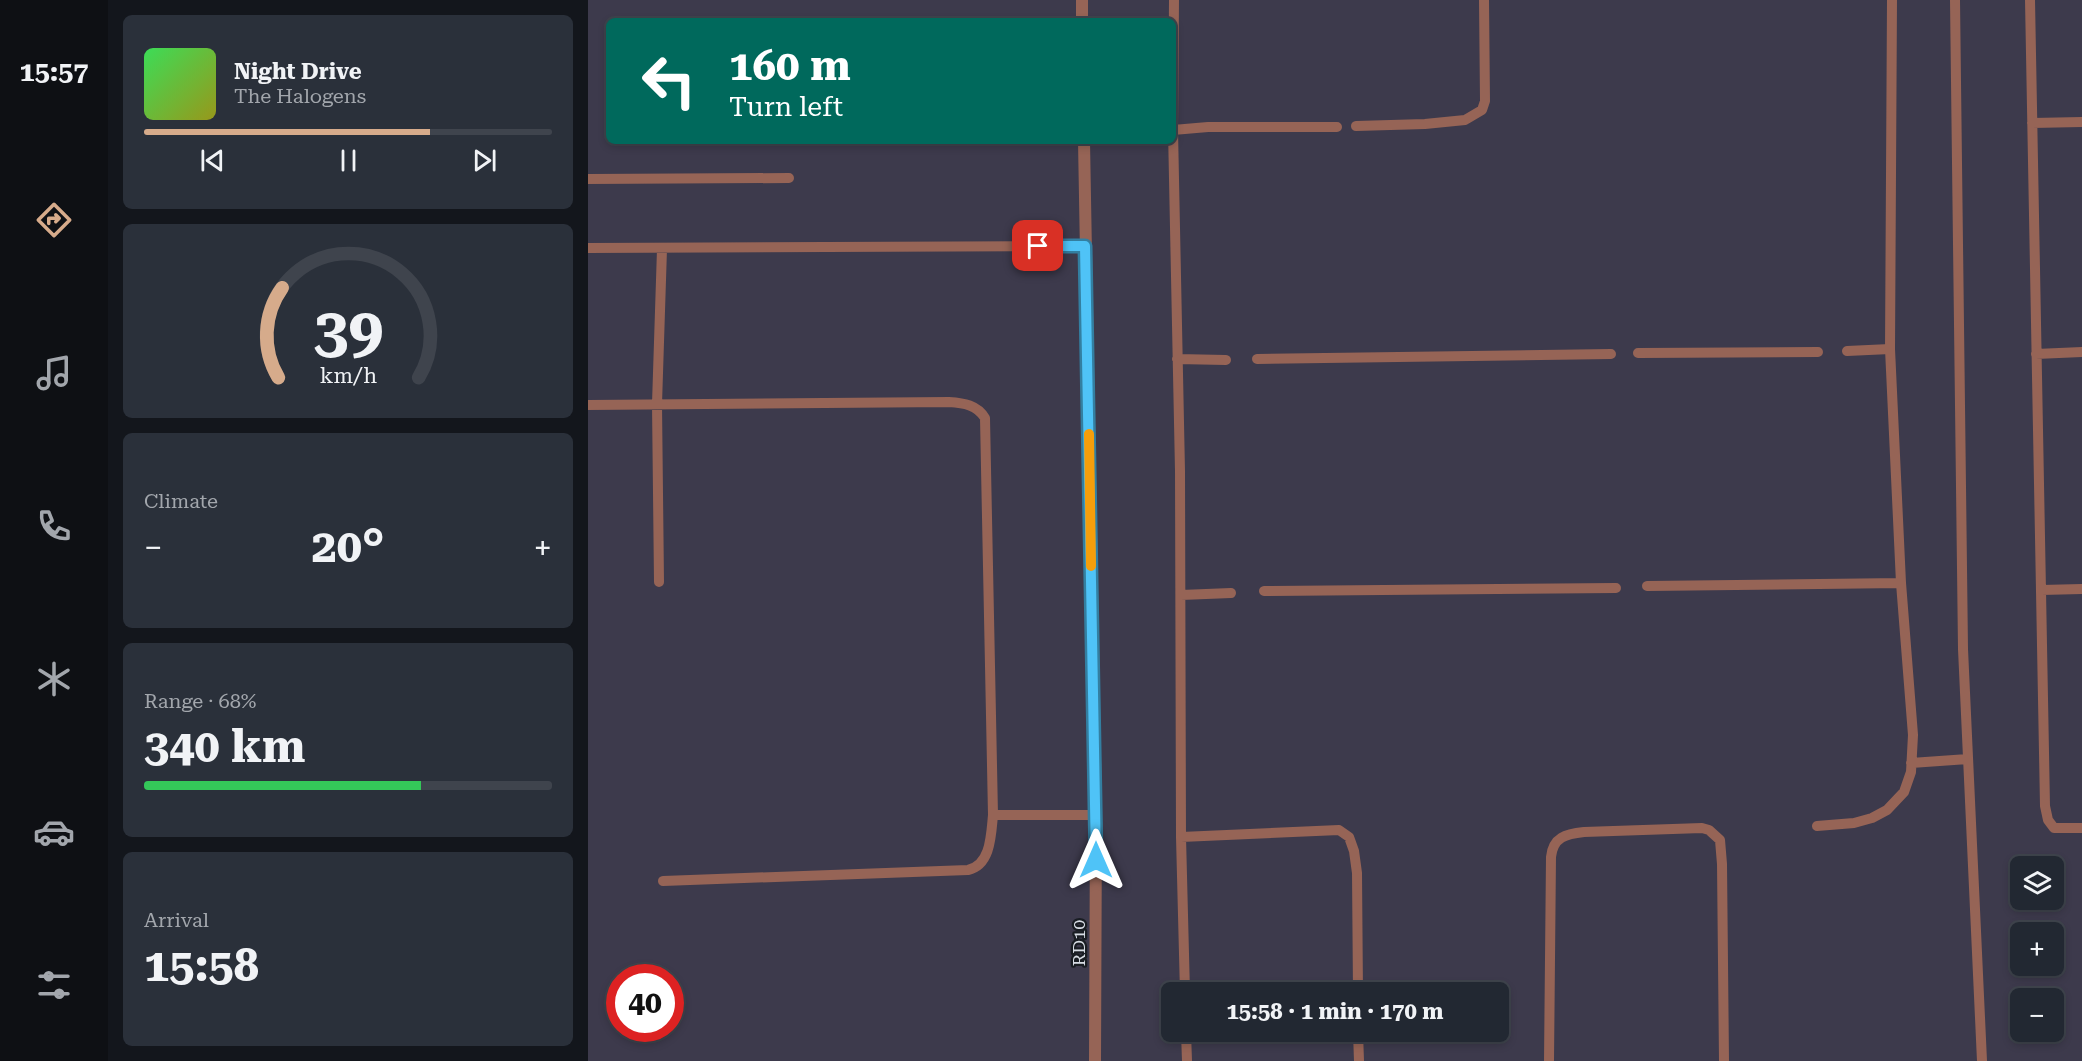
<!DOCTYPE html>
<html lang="en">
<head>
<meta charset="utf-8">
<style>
  body { margin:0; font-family:"Roboto Serif",serif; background:#2a303a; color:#f1f3f6; height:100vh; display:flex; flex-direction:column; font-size:22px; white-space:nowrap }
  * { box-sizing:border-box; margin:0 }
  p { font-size:20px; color:#a2a6ac }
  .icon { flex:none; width:33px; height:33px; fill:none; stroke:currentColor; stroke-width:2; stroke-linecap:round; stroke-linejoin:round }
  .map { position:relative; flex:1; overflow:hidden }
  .panel { display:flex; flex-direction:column; gap:15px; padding:15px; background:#13161c; width:480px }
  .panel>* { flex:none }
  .top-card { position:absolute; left:18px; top:18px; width:570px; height:126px; border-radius:9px; box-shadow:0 3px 9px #0003,0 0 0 2px #3f444d; background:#00695c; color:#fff; overflow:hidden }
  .controls { position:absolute; left:1422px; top:856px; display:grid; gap:12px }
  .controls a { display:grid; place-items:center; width:54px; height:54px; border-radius:9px; background:#222832; box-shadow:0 3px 9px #0003,0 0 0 2px #3f444d; font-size:30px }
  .speed { position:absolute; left:18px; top:964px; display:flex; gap:12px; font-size:30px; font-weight:700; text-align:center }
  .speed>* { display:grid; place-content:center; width:78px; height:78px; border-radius:50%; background:#222832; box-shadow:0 3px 9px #0003,0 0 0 2px #3f444d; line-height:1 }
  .speed .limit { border:9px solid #d22; background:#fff; color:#111 }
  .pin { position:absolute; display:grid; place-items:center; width:51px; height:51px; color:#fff; margin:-26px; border-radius:12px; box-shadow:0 3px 9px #0006 }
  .me { position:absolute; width:66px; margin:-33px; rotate:0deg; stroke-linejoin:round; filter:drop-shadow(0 0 4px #0008) }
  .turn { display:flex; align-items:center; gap:21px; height:126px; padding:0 24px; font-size:27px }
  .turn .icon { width:78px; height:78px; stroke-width:2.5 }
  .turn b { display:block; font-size:42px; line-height:51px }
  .big { font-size:45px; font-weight:700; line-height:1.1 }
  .panel .widget { flex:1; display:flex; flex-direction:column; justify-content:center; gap:9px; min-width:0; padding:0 21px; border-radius:9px; background:#2a303a }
  .panel .dial { align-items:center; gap:0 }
  .dial svg { height:156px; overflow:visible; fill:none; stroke:#3f444d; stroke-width:7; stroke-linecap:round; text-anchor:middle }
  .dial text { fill:#f1f3f6; stroke:none }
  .song { display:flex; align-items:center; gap:18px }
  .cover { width:72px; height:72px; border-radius:9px; background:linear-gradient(135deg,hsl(130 70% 55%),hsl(60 70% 35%)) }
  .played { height:6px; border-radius:3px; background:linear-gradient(90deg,#d6ab8b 70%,#3f444d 70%) }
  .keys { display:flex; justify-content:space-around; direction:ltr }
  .heat { display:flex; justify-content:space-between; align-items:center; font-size:33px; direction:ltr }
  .charge { height:9px; border-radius:4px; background:linear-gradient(90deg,#34c759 68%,#3f444d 0) }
  .trip { position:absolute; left:573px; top:982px; width:348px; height:60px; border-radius:9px; background:#222832; box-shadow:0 3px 9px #0003,0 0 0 2px #3f444d; font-weight:700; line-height:60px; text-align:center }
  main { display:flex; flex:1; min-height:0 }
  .tab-bar { display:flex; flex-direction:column; width:108px; justify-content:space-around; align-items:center; background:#0e1014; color:#a2a6ac }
  .tab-bar .icon { width:42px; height:42px }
  .tab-bar .current { color:#d6ab8b }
  .tab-bar b { font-size:27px; color:#f1f3f6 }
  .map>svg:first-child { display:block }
  .industrial { fill:#3d3a4c; fill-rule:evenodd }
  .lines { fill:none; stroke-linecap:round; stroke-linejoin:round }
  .service { stroke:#966456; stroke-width:10 }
  .tertiary { stroke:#966456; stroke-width:12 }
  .route-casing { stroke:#337fa1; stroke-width:15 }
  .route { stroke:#4fc3f7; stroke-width:10 }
  .slow { stroke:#f59e0b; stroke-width:10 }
  .labels { text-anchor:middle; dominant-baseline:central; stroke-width:4.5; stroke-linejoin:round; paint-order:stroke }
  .street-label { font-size:18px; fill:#d7dce4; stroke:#191d23 }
</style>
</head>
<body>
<main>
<nav class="tab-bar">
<b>15:57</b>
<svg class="icon current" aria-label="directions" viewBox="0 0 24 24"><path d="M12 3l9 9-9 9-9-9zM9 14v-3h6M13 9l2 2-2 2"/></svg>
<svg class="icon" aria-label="music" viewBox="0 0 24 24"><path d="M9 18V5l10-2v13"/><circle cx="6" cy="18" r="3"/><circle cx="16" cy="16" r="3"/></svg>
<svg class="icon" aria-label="phone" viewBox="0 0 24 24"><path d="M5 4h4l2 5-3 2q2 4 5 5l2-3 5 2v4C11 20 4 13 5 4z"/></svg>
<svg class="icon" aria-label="climate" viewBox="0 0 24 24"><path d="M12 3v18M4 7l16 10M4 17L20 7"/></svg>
<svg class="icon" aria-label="car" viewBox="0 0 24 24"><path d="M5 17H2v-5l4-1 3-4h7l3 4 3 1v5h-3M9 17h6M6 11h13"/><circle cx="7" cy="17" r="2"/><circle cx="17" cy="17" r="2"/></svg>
<svg class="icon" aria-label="filters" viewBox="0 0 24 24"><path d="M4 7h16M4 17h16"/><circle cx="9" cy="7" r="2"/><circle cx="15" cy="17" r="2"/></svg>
</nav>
<section class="panel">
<div class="widget">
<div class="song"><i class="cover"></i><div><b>Night Drive</b><p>The Halogens</p></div></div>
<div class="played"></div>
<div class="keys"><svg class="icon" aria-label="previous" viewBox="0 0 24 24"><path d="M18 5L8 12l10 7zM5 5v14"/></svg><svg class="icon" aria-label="pause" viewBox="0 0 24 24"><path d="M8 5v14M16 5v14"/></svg><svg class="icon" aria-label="next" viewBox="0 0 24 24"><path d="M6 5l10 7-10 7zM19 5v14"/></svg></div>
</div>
<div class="widget dial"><svg viewBox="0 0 100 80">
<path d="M14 69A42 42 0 1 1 86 69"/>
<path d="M14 69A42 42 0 0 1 16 23" stroke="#d6ab8b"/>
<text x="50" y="56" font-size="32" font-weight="700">39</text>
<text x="50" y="72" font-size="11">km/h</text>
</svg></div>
<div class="widget"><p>Climate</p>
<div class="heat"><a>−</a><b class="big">20°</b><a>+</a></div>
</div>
<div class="widget"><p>Range · 68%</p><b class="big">340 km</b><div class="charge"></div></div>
<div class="widget"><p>Arrival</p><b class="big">15:58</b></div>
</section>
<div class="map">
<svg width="1494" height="1061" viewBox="0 0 1494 1061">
  <rect width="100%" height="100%" fill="#2e3643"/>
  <path class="industrial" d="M0 0H1494V1061H0ZM21 21H585V141H21ZM1432 867H1466V900H1432ZM1432 933H1466V966H1432ZM32 978H82V1029H32ZM584 993H910V1032H584ZM1432 999H1466V1032H1432Z"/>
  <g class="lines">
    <path class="service" d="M1367 0 1375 649 1394 1061
      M1442 0 1457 806 1460 820 1466 828H1494
      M1444 123 1494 122
      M768 126 837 124 877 120 894 110 897 101 896 0
      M585 130 586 0
      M0 179 201 178
      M0 248 497 246
      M1259 351 1302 349
      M1050 353 1230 352
      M1448 354 1494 352
      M589 359 638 360
      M669 359 1023 354
      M0 405 361 402C376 403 389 405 397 418L405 815H508
      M71 582 69 404 74 249
      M1059 586 1313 583
      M1453 590 1494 589
      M676 591 1028 588
      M593 595 643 593
      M1323 763 1380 759
      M1229 826 1266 823 1284 818 1299 810 1316 792 1323 772 1325 735 1313 583 1302 349 1304 0
      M593 837 751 830 761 837 766 851 769 873 770 993
      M75 881 380 870C403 865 403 835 405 815
      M597 993 593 837 592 471 585 130 620 127H749
      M598 1032 599 1061
      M770 1032 771 1061
      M961 1061 963 857C965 837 978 834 996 832L1114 828 1121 830 1132 840 1134 864 1136 1061"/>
    <path class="tertiary" d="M494 0V21
      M496 141 508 815 507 1061"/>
  </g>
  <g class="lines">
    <defs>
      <path id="route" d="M450 246H497L508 860"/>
    </defs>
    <use href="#route" class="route-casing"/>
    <use href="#route" class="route"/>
    <path class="slow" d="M501 434 503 566"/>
  </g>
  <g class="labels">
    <g class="street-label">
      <text transform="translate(490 943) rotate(-90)">RD10</text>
    </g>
  </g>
</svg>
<div class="controls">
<a><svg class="icon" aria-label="layers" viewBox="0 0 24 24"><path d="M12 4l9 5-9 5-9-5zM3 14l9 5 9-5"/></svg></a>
<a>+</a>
<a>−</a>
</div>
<div class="speed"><div class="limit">40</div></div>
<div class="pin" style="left:450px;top:246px;background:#d93025"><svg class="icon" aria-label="arrive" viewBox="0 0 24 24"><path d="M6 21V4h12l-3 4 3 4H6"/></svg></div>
<svg class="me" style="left:508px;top:860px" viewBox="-20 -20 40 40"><path d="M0-17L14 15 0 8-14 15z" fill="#4fc3f7" stroke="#fff" stroke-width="4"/></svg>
<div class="trip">15:58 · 1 min · 170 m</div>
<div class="top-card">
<div class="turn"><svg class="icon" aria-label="left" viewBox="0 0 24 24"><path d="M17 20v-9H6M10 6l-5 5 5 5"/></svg><div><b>160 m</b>Turn left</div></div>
</div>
</div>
</main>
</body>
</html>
